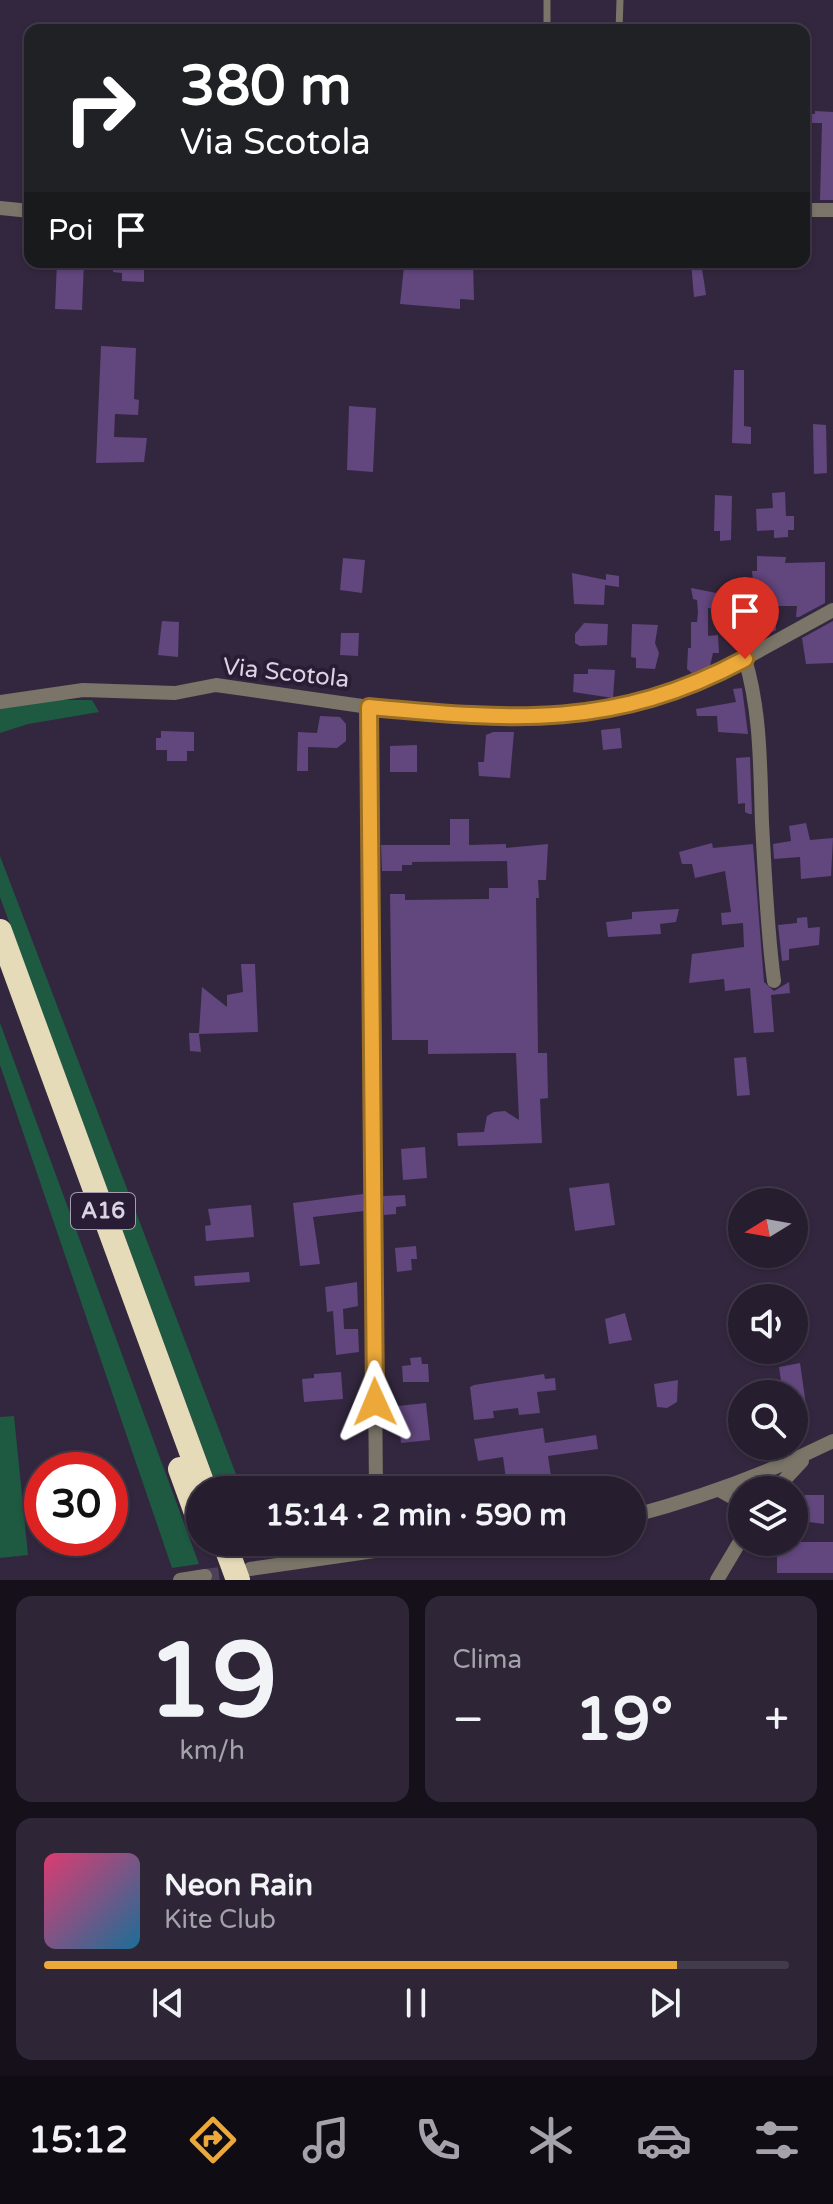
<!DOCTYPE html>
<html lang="it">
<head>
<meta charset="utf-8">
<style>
  body { margin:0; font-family:"Varela Round",sans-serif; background:#2e2637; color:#f1f3f6; height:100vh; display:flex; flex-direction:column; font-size:30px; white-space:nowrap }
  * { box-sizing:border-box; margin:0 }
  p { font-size:26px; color:#a4a2aa }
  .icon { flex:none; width:44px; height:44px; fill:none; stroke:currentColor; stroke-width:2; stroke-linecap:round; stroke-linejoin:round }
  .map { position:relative; height:1580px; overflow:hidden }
  .sheet { display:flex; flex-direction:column; gap:16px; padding:16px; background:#15101a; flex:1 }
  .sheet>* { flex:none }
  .hud { position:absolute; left:24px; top:24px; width:786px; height:244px; border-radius:16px; box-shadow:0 2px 6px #0004,0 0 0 2px #423b4b; background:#202124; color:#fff; overflow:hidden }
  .needle { width:52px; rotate:259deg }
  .fabs { position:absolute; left:728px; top:1188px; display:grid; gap:16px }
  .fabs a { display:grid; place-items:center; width:80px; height:80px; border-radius:50%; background:#261d2f; box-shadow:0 2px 6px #0004,0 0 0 2px #423b4b; font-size:40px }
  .speed { position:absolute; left:24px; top:1452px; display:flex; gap:16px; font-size:40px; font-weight:700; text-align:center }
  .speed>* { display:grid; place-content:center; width:104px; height:104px; border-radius:50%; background:#261d2f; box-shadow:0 2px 6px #0004,0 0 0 2px #423b4b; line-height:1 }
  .speed .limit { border:12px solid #d22; background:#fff; color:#111 }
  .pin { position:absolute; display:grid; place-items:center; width:68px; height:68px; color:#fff; margin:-82px -34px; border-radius:50% 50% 50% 0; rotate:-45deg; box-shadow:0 0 8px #0007 }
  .pin .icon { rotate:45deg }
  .me { position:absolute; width:88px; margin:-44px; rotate:359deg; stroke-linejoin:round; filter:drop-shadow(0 0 6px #0008) }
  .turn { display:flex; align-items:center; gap:28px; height:168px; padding:0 24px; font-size:36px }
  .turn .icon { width:104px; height:104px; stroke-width:2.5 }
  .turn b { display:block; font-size:56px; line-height:68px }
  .then { display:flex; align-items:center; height:76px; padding:0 24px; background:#0003; gap:16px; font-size:30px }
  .big { font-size:60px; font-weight:800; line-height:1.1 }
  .sheet .card { flex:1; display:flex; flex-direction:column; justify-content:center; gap:12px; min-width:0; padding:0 28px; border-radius:16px; background:#2e2637 }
  .sheet .dial { align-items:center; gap:0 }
  .dial b { font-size:104px; line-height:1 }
  .song { display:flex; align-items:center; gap:24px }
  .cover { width:96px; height:96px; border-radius:12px; background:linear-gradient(135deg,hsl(340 70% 55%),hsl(200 70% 35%)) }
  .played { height:8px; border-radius:4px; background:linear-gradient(90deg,#eca93a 85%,#423b4b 85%) }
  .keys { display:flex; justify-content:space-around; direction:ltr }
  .heat { display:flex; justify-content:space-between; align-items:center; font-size:44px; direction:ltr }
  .sheet .tiles { flex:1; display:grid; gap:16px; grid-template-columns:1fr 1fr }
  .card:last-child { grid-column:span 2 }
  .trip { position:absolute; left:186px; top:1476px; width:460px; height:80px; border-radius:40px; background:#261d2f; box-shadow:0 2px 6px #0004,0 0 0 2px #423b4b; font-weight:800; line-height:80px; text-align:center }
  .tabs { display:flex; height:128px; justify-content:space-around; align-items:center; background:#0f0c13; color:#a4a2aa }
  .tabs .icon { width:56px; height:56px }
  .tabs .selected { color:#eca93a }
  .tabs b { font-size:36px; color:#f1f3f6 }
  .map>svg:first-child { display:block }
  .green { fill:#1d5a41 }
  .building { fill:#62467e }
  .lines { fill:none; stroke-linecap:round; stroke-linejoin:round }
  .street-tunnel { stroke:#4c4158; stroke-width:14; stroke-dasharray:14 7; stroke-linecap:butt }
  .lane { stroke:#7a7568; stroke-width:7 }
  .street { stroke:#7a7568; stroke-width:14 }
  .highway { stroke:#e5dbb9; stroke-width:24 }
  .route-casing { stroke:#996e26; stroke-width:20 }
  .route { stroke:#eca93a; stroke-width:14 }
  .labels { text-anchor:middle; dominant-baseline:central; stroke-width:8; stroke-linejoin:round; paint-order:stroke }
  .shield { fill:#291d35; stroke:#a59caf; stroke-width:2 }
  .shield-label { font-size:22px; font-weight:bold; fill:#dad3e3 }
  .street-label { font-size:24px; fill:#dad3e3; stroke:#291d35 }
</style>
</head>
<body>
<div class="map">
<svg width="833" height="1580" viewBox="0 0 833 1580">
  <rect width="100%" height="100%" fill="#33273f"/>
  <path class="green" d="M40 700H92L99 712 28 724 0 733V709Z
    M0 856 242 1490H218L0 897Z
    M0 1023 199 1564 172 1568 0 1065Z
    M14 1416 28 1555 0 1558V1417Z"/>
  <path class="building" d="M815 111 833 112V200H820L822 123H804V113L815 114Z
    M57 262H84L82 310 55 309Z
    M114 262H138V265L144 266V282L122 281V273L113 272Z
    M445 262H473L474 300 460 299V309L400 304 404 266 444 270Z
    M691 262H701L706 295 694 297Z
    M101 346 136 348 134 399 139 400 138 415 115 414 114 437 147 438 144 462 96 463Z
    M734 370H744V426L751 427V444L732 443Z
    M349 406 376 408 373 472 347 470Z
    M813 424 826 425 827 473 814 474Z
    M785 492 786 516H794V530H788V537L774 538V530L757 531 756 509 773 508 772 493Z
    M715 495 732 496 731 540 720 541V531H714Z
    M757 556 786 557 785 563 825 562V603L799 617H796L797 606H776V630L751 644V636H755L754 618H759V595H754L752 571H757Z
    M343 558 365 560 362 593 340 590Z
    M572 573 606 580V574L619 576V587L605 585 604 605 574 604Z
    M691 588 727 595 726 611 708 608V636L718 635 719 653H713L710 666 693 674 687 669 688 648H691V622H697L698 612 697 600 693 599Z
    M162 621 179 622 178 657 158 655Z
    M833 621V663L806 664 802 638Z
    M584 623 608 624 607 645 580 646 575 643V634Z
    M632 624 658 625 655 643 659 653 655 669 636 668V658L631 657Z
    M341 633H359L358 656 340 655Z
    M588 669 615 670 613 698 573 692 574 674H588Z
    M742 688 748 734 718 732 717 716H697L696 709 736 702 733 689Z
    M320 716 340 717 346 724V741L337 748 308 747V771H297L298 732 317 733Z
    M620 728 622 748 603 750 601 730Z
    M161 731 194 732V751H187V761H167V750H156V738H161Z
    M493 732H514L510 778 479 776 478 762H484L486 735Z
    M417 745V772H390V746Z
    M750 757 752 814H749L745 812V803L738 804 736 758Z
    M450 819H469V845L506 844V848L548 844 546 880H538L539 898H536L538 1053H547L548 1098 540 1099 542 1143 458 1146 457 1133 484 1132 487 1116 494 1112 505 1111 519 1120 516 1053 428 1054V1040H392L390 894H405V900L489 899V888H508L507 861 412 862V865H402V871H382L381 845H450Z
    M806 823 810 840 833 838 831 876 801 879 800 857 774 859 773 844 791 841 789 826Z
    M712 843 713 848 753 844 764 982 774 991 789 982 790 993 771 995 774 1032 754 1033 750 988 725 991 724 979 689 983 692 954 744 947 743 923 722 925 721 913 731 912 725 871 695 878 692 864H682L679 852Z
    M679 909 676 922 660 924 661 934 608 937 606 922 632 919V912Z
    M807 917 808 928 820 927 819 945 789 949V960L782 961 778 925 797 923V918Z
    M241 964H255L258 1032 199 1034 201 1052 190 1051 189 1033H199L202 987 227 1007V995L243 992Z
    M746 1057 750 1095 737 1096 734 1058Z
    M425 1147 427 1178 403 1180 401 1149Z
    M609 1183 615 1225 575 1231 569 1188Z
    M363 1194 364 1211 313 1217 320 1264 300 1266 293 1203Z
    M405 1195 406 1206 396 1207V1214L384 1215 383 1196Z
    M251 1205 254 1237 206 1241 205 1226 211 1225 208 1209Z
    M416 1246 417 1259H411L412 1270 397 1272 395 1248Z
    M249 1272 250 1282 195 1286 194 1276Z
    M357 1282 358 1306 343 1309 344 1329H358L359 1352 336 1355 333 1311 327 1312 325 1287Z
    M625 1313 632 1340 609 1344 605 1319Z
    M421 1357 422 1364H428L429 1382H403L402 1366 411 1365 410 1358Z
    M800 1363 806 1405 794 1407V1394H783L779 1367Z
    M341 1372 343 1399 304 1402 302 1379 314 1378V1374Z
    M544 1374 545 1379 555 1378 556 1390 537 1392 540 1413 519 1415 518 1408 493 1411 494 1418 474 1420 470 1387 474 1385Z
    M678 1380 677 1402 667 1408 657 1407 654 1384Z
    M426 1403 430 1440 401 1443 398 1406Z
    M543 1428 545 1443 596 1435 598 1449 548 1456 553 1490H519L517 1478 506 1479 503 1457 478 1461 474 1439Z
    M306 1479 307 1490H275L272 1481Z
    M805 1495H824V1524L794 1520V1501H805Z
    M777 1542H833V1573H777Z"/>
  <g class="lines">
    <path class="street-tunnel" d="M205 1576 242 1571"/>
    <path class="lane" d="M547 30V0
      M619 30 620 0"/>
    <path class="street" d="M0 208 30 211
      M804 210H833
      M745 659C761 712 760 768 762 823 765 875 767 929 774 981
      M0 702 83 690 175 693 216 685 369 707 482 718 563 715 619 708 674 693 715 675 833 610
      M369 707 376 1490
      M775 1490 802 1461
      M721 1491 742 1503
      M632 1516C703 1497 767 1474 833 1441
      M250 1569 437 1542
      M180 1580 205 1576
      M717 1580 742 1538"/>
    <path class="highway" d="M0 931 205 1490
      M180 1469 200 1524
      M224 1542 238 1580"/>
  </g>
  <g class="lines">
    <defs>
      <path id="route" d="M375 1402 369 707C512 720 613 730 745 659"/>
    </defs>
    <use href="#route" class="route-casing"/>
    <use href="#route" class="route"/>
  </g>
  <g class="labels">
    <rect class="shield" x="71" y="1193" width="64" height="36" rx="6"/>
    <g class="shield-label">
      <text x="103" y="1211">A16</text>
    </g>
    <g class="street-label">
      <text transform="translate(286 673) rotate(6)">Via Scotola</text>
    </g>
  </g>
</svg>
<div class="fabs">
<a><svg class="needle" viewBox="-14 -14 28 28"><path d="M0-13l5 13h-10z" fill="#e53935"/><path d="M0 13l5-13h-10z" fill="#a4a2aa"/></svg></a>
<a><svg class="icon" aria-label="sound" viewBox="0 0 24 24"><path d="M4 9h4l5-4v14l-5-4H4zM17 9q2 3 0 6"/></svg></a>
<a><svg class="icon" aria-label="search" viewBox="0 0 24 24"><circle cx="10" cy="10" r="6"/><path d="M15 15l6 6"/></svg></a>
<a><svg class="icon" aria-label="layers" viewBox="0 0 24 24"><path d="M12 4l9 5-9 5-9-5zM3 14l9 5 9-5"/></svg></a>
</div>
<div class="speed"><div class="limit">30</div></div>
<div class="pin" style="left:745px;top:659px;background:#d93025"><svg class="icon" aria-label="arrive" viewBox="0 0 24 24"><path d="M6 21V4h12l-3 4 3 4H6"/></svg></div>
<svg class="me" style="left:375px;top:1402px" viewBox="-20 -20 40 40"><path d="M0-17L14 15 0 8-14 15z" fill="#eca93a" stroke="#fff" stroke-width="4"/></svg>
<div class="trip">15:14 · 2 min · 590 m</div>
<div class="hud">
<div class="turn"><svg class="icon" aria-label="right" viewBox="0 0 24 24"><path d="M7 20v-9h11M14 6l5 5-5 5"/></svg><div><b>380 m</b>Via Scotola</div></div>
<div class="then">Poi<svg class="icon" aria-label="arrive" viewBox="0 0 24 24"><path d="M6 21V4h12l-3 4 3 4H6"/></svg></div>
</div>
</div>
<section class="sheet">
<div class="tiles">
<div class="card dial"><b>19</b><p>km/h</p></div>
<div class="card"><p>Clima</p>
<div class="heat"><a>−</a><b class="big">19°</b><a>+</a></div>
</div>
<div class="card">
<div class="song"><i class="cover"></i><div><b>Neon Rain</b><p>Kite Club</p></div></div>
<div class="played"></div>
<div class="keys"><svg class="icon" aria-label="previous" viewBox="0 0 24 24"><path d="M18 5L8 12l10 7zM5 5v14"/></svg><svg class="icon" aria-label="pause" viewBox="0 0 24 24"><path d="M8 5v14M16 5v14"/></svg><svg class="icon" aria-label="next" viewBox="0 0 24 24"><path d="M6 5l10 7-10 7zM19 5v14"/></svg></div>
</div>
</div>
</section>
<nav class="tabs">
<b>15:12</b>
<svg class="icon selected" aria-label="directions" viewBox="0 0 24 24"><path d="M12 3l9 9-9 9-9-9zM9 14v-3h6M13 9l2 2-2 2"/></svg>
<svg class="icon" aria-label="music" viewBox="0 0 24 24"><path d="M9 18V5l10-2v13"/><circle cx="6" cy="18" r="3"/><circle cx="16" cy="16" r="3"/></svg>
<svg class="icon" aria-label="phone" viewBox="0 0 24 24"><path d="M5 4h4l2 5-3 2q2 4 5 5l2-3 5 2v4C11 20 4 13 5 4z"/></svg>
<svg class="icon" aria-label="climate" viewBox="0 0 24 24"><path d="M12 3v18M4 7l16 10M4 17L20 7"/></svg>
<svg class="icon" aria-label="car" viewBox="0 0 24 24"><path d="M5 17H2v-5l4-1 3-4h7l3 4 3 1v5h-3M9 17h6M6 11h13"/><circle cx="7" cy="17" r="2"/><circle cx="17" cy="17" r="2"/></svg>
<svg class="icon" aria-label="filters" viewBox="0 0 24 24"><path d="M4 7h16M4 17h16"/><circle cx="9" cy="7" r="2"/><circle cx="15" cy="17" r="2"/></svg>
</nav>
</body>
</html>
